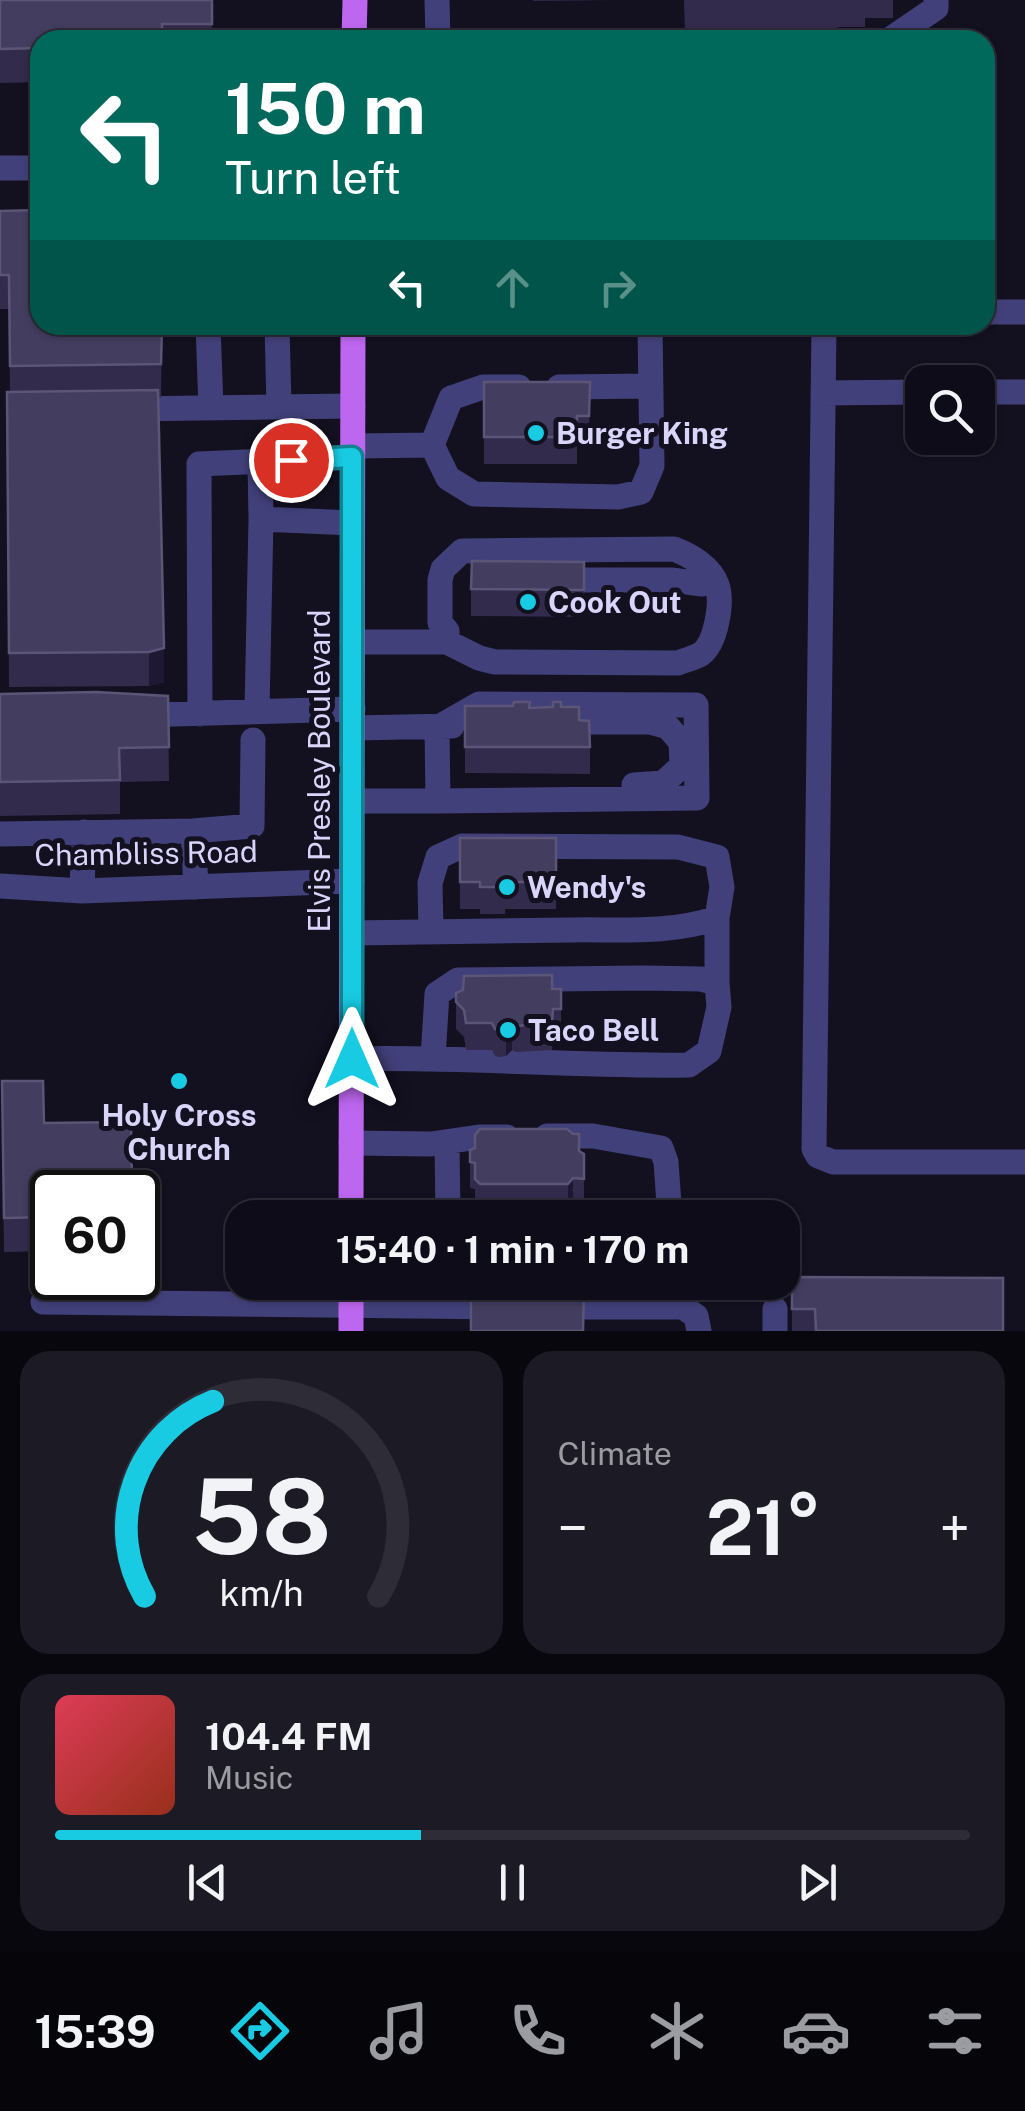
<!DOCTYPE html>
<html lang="en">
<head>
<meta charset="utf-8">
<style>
  body { margin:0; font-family:"Public Sans",sans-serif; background:#1c1a25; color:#f1f3f6; height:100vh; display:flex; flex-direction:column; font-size:38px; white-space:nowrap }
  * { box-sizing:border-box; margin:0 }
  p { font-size:32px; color:#9b9ba2 }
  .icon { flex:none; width:55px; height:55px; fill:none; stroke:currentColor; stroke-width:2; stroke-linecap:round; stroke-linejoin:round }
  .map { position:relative; height:1331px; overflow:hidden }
  .side { display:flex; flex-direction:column; gap:20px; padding:20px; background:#08070d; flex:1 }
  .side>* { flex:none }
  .top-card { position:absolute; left:30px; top:30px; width:965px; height:305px; border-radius:30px; box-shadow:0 2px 8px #0004,0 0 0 2px #2e2c37; background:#00695c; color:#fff; overflow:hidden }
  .fabs { position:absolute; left:905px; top:365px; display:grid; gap:20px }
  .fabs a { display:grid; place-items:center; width:90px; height:90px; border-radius:20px; background:#0e0c18; box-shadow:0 2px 8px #0004,0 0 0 2px #2e2c37; font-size:50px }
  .speed { position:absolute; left:30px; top:1170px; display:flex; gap:20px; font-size:50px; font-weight:700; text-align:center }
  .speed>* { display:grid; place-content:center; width:130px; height:130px; border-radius:50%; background:#0e0c18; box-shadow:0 2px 8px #0004,0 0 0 2px #2e2c37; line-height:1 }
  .speed .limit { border:5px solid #111; border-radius:15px; background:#fff; color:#111 }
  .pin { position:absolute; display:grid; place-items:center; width:85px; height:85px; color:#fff; margin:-42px; border:5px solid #fff; border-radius:50%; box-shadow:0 2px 10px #0007 }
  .me { position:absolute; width:110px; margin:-55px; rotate:0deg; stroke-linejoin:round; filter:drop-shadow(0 0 8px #0008) }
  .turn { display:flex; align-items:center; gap:35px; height:210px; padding:0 30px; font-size:45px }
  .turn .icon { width:130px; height:130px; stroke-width:2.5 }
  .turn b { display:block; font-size:70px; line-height:85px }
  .lanes { display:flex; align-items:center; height:95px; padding:0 30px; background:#0003; justify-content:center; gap:50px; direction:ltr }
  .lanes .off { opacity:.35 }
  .big { font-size:75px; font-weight:700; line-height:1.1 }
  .side .card { flex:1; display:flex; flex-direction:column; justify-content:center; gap:15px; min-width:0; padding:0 35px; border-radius:30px; background:#1c1a25 }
  .side .dial { align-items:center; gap:0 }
  .dial svg { height:260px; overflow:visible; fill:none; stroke:#2e2c37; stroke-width:7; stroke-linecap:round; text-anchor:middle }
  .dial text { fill:#f1f3f6; stroke:none }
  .song { display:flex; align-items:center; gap:30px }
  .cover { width:120px; height:120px; border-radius:15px; background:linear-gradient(135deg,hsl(350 70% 55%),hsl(10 70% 35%)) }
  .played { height:10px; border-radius:5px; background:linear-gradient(90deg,#18cbe2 40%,#2e2c37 40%) }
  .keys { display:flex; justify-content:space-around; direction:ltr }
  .heat { display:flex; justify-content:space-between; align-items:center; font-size:55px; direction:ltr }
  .side .tiles { flex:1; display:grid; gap:20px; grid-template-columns:1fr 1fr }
  .card:last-child { grid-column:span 2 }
  .trip { position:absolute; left:225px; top:1200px; width:575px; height:100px; border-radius:30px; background:#0e0c18; box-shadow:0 2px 8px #0004,0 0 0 2px #2e2c37; font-weight:700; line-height:100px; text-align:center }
  .tab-bar { display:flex; height:160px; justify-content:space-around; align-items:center; background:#06050a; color:#9b9ba2 }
  .tab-bar .icon { width:70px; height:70px }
  .tab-bar .current { color:#18cbe2 }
  .tab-bar b { font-size:45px; color:#f1f3f6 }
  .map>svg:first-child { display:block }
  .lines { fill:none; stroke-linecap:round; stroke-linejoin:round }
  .minor { stroke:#42407a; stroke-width:25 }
  .major { stroke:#bd66ef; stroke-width:25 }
  .wall { fill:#322b4c }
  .shaded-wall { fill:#1e1833 }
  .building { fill:#433d5f; stroke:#5b5577; stroke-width:2.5 }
  .route-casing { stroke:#108493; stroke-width:25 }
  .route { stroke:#18cbe2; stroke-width:18 }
  .poi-dot { fill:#18cbe2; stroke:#131020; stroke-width:4 }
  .labels { text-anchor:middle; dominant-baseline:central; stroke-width:10; stroke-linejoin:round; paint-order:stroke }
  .poi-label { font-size:30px; font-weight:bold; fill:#d8d4fa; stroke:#131020; text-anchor:start }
  .street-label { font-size:30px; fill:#d8d4fa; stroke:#131020 }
</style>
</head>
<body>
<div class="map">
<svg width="1025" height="1331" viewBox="0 0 1025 1331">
  <rect width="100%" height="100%" fill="#131020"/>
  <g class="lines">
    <path class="minor" d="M437 0 438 40
      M889 40 936 8V0
      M0 168H40
      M985 312H1025
      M208 325 211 408
      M277 325 279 407
      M824 325 814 1149 818 1156 833 1162H1025
      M559 387 651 386
      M978 392H1025
      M823 393 922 392
      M125 409 353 406
      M432 445 451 398 483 387H519
      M353 446 432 445 448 478 474 494 618 497 641 492 652 466 650 325
      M260 462 261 519
      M553 580H671L702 584
      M352 642H447L479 658 495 662 678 663C685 660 695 658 701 654 716 643 723 602 717 585 711 567 690 555 674 549L462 551 443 569 440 580V623L447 631V642
      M479 704 696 705 697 798 438 801 437 728Z
      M257 710 261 519 352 523
      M200 714 199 464 353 457
      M138 715 353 709
      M557 722H650L668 727 681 742 682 766 663 783 634 785
      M353 728 452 726
      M352 801H438
      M193 831 252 826 253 740
      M0 834 193 831 196 887
      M0 886 82 891 352 881
      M82 891 84 832
      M352 933C425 932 498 931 571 930 620 929 670 934 717 918L722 887 717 857 678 847 462 846 438 857 430 883 431 932
      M717 983V918
      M352 1059C464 1056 576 1067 689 1065L709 1051 719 1007 717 983 701 979 643 978 458 980 437 994 433 1057
      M547 1136H593L661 1148 666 1162 670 1218
      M447 1142 448 1218
      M351 1143 431 1144 479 1137H507
      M43 1302 504 1307
      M549 1307H683L696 1316 699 1331
      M775 1309V1331"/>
    <path class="major" d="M354 40 355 0
      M351 1218 353 325
      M351 1331V1282"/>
  </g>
  <path class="wall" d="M0 0H212V40H40V82L0 83Z
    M533 0H615L533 1Z
    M684 0H893V18H865V27H838V30L751 29 685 32Z
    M0 211 162 325 161 398H158L164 682 149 686 9 687 7 392H10L9 309H0Z
    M484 382H590L589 442H577V464H484Z
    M584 562V617L471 616V589Z
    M0 694 168 696 169 781 120 782V814L0 816Z
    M465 706 561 707 579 720 590 747V774L465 773Z
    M460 838H556V909H505V914H480V909H460Z
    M561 989V1035H553L552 1050 516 1052 512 1050 506 1056 500 1057 495 1056 492 1050H466L464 1037 456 1029V993Z
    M2 1081 44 1123 52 1192V1251L4 1252Z
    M470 1150 579 1151 584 1154V1205H573L568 1210H480L475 1206V1189L470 1188Z
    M792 1277 1003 1331H792Z"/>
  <path class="shaded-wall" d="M164 648V682L149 686V652Z
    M512 1023V1050L506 1056V1030Z
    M573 1178V1205L568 1210V1184Z"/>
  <path class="building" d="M0 0H212V24H162V32L114 33V40H40V48L0 49Z
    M40 210V325H162L161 364 10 366 9 275H0V211Z
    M484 382H590L589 416H577V437H484Z
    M158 390 164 648 149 652 9 653 7 392Z
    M472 561 584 562V590L471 589Z
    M96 692 168 696 169 747 119 748 120 780 0 782V694Z
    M514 702H530L529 708 553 707V702H561V707H579V720L589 721 590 747H465V706H513Z
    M460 838H556V882H505V887H480V882H460Z
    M552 975V989H561V1009H553L552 1023 516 1026 512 1023 506 1030 500 1031 495 1029 492 1023H466L464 1010 456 1002V993L463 990 464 976Z
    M2 1081H43L44 1123 131 1122 132 1192H52V1217L4 1218Z
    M480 1129H567L573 1134H579V1151L584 1154V1179L573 1178 568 1184H480L475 1179V1163L470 1162V1150L475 1148V1135Z
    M792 1277 1003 1278V1331H816L815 1309H792Z
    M471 1286 584 1287 583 1331H471Z"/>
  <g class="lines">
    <defs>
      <path id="route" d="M291 460 352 457V1059"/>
    </defs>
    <use href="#route" class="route-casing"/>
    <use href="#route" class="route"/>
  </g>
  <g class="poi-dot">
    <circle cx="536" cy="433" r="10"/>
    <circle cx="528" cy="602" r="10"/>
    <circle cx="507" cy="887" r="10"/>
    <circle cx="508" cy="1030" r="10"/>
    <circle cx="179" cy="1081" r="10"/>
  </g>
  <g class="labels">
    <g class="poi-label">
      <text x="556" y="433">Burger King</text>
      <text x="548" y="602">Cook Out</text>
      <text x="527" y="887">Wendy's</text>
      <text x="528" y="1030">Taco Bell</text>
      <text x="179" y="1115" text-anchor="middle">Holy Cross<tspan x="179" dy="34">Church</tspan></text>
    </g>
    <g class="street-label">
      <text transform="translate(319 771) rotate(-90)">Elvis Presley Boulevard</text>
      <text transform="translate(146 853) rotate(-1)">Chambliss Road</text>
    </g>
  </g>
</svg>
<div class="fabs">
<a><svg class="icon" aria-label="search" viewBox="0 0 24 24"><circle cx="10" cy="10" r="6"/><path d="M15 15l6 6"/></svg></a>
</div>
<div class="speed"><div class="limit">60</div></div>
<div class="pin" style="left:291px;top:460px;background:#d93025"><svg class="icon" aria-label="arrive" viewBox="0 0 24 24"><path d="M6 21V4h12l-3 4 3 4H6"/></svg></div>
<svg class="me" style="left:352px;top:1059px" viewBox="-20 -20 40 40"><path d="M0-17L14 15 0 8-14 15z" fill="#18cbe2" stroke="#fff" stroke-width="4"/></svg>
<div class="trip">15:40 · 1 min · 170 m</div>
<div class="top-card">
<div class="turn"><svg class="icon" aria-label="left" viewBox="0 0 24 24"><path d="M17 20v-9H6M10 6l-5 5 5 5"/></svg><div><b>150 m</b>Turn left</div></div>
<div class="lanes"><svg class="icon" aria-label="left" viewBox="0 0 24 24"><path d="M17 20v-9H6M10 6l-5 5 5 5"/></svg><svg class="icon off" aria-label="ahead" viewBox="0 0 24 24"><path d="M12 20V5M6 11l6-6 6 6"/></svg><svg class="icon off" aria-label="right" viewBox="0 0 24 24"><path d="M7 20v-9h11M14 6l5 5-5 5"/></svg></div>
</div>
</div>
<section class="side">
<div class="tiles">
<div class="card dial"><svg viewBox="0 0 100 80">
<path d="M14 69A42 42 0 1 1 86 69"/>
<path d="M14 69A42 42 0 0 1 35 9" stroke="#18cbe2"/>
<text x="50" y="56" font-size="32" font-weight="700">58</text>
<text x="50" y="72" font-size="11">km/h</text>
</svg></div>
<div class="card"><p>Climate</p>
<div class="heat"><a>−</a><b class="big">21°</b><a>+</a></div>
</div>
<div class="card">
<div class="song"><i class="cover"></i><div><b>104.4 FM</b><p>Music</p></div></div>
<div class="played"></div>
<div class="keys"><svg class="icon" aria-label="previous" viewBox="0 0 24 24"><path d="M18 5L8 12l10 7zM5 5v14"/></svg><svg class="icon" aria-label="pause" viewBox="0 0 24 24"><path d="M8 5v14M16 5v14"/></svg><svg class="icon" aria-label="next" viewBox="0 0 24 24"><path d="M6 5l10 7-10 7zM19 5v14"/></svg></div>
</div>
</div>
</section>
<nav class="tab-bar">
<b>15:39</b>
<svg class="icon current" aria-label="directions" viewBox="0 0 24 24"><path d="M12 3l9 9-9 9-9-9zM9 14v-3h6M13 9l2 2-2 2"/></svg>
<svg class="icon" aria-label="music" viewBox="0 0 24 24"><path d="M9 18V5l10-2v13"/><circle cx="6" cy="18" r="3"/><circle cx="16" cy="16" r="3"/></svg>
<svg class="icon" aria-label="phone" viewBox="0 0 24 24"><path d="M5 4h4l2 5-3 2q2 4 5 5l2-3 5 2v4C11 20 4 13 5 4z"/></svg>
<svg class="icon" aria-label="climate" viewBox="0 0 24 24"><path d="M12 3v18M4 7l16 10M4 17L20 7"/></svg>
<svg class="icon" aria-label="car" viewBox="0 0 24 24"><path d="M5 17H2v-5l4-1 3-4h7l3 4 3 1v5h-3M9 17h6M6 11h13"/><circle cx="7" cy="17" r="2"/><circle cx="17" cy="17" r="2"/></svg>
<svg class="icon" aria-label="filters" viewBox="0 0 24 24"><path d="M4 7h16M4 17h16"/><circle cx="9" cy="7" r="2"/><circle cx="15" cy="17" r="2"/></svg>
</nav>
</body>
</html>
